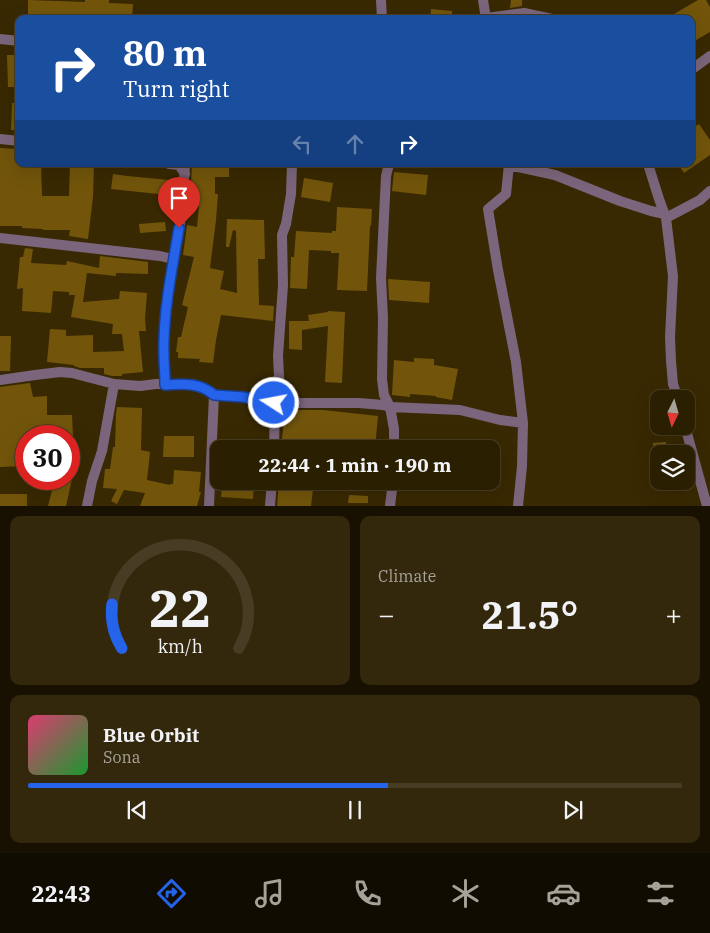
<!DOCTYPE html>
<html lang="en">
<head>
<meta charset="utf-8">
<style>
  body { margin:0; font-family:"IBM Plex Serif",serif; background:#33270c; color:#f1f3f6; height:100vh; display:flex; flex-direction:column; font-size:19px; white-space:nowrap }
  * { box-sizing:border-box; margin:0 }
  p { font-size:16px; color:#a6a299 }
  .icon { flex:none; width:28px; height:28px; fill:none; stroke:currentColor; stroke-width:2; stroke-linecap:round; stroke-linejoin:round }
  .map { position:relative; height:506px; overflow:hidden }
  .details { display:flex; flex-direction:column; gap:10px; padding:10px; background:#181101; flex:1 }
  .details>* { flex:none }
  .guide { position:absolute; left:15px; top:15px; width:680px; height:152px; border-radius:10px; box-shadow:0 5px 20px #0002,0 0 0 1px #473d24; background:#1a4fa0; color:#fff; overflow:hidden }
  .needle { width:32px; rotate:185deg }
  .controls { position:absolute; left:650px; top:390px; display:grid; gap:10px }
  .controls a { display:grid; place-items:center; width:45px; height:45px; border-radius:10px; background:#2b1f02; box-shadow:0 5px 20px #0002,0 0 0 1px #473d24; font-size:25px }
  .speed { position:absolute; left:15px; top:425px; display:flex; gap:10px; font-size:25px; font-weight:700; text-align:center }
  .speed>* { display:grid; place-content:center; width:65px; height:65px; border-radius:50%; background:#2b1f02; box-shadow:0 5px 20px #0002,0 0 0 1px #473d24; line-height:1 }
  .speed .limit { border:8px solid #d22; background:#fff; color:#111 }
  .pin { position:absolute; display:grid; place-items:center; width:42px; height:42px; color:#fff; margin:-51px -21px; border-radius:50% 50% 50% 0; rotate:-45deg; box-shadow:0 0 5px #0007 }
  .pin .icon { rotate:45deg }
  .me { position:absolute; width:55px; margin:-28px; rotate:281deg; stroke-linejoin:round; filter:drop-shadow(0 0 4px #0008) }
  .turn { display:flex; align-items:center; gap:18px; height:105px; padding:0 25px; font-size:22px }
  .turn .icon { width:65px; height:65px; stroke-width:2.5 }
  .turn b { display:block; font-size:35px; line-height:42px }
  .lanes { display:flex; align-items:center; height:48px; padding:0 25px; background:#0003; justify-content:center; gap:25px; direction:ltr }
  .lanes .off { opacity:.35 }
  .big { font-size:38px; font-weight:700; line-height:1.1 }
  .details .tile { flex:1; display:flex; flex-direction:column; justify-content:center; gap:8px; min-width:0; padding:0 18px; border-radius:10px; background:#33270c }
  .details .dial { align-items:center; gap:0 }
  .dial svg { height:130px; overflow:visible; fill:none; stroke:#473d24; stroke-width:7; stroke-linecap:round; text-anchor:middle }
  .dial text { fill:#f1f3f6; stroke:none }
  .song { display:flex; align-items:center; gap:15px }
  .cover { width:60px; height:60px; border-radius:8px; background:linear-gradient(135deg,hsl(340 70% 55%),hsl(130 70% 35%)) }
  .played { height:5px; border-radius:2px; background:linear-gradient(90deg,#2563eb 55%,#473d24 55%) }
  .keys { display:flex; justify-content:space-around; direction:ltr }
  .heat { display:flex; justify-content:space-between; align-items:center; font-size:28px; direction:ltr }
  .details .tiles { flex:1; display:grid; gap:10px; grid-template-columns:1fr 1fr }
  .tile:last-child { grid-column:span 2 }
  .trip { position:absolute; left:210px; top:440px; width:290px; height:50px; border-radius:10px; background:#2b1f02; box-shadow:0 5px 20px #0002,0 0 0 1px #473d24; font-weight:700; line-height:50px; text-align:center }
  .tab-bar { display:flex; height:80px; justify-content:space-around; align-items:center; background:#110c01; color:#a6a299 }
  .tab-bar .icon { width:35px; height:35px }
  .tab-bar .current { color:#2563eb }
  .tab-bar b { font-size:22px; color:#f1f3f6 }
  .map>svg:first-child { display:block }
  .building { fill:#72550b }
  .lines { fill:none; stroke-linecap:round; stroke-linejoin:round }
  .minor { stroke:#7b657c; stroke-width:10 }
  .route-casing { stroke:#184099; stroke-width:12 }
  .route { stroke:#2563eb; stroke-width:9 }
</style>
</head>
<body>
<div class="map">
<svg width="710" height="506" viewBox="0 0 710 506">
  <rect width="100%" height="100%" fill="#392902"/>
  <path class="building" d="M28 0 85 2V0H109V3L133 4 132 19H28Z
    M511 0H522V6L510 8Z
    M698 0H706L710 7V32L691 43V19H677L674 14Z
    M431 9 452 11V19H430Z
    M7 55H19V87H8Z
    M12 103H19V130H11Z
    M699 124 710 140V155L684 173 678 164H691V129Z
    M0 148 18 149 17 164H41L42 196H69L70 164H94L93 197 88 239 69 236 70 230H43V229L22 228V226H0Z
    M192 164H229V177H215V194H218L216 220 210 268 224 271 220 289 237 293 236 231 233 230 229 247H226L227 219 264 220 265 259H258L259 305 274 306 273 321 221 315 216 340 213 363 199 362 200 359 178 358V352H176L178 337H181L188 307 182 305 194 257 183 255 187 225 197 227 199 206H190Z
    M394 172 428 175 426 195 392 191Z
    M113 174 127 176 170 180 168 195 111 189Z
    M304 178 333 183 330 202 301 197Z
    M337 207 372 209 371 226H370L367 291 337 290 339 253H331V251L309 250 307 289 290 288 291 257H294L296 231 332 233V231H336Z
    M165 222 166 231 140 233 139 224Z
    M25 248 33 249 31 263 66 265 67 261 99 268 100 256 148 262V274L116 273V276L87 273 83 302 119 299 120 291 147 293 145 319 146 331H139L143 372 122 374V376H112L104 374V368H80L74 366V365L47 362 50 329 66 330V336L93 335V352L124 351 122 334H112L113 324 71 317 75 295H69V292L53 291 51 313 22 311 23 288 17 289 20 257H23Z
    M388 279 430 282 429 303 389 300Z
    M328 311 345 312 342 383 325 382 328 326 302 330V350L289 349V321H309L308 315 328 312Z
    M0 336H11L10 371H0Z
    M414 358 434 359V365L458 369 452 400 436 397V396L410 394V397L392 395 394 360 414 362Z
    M30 383 33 397 47 396V415H72L73 436 24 437 23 445H26V466L0 467V387Z
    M117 407 142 408 141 450 150 452 147 480 170 485V484H173L174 470 201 472 199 492H201L197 506H140L145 493 124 490 117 504 111 501 117 489 103 488 105 469H110L113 447H115L116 414Z
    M285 410H323L378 416 375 448 282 439Z
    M164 436H194V457H163Z
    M666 442 667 454H654L653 443Z
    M69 449 76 450 74 472H69Z
    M55 479H72L66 506H48Z
    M279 481H314L311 506H277Z
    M224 482H254L253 499 221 497 222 487H224Z
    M0 494H27V506H0Z
    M349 495 368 496V503H348Z"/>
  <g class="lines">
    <path class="minor" d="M381 0 382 19
      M483 0 486 19
      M486 18 524 13 552 19
      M0 39 19 41
      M691 70 710 56
      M0 139 19 141
      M169 164 179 165 185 174
      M389 164 386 176 381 278 383 318 382 379 384 395 390 407 394 429V449
      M509 164 506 194 488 209 498 270 516 362 523 423 522 466 518 506
      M648 164 659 199 666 218 673 276 670 337 671 361 673 384 678 399
      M509 165 555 175 620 201 651 211 665 214 666 218 700 200 710 191
      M0 238 160 256 173 259V266
      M0 380 35 375 60 372 72 373 114 384 140 386 156 384H193L212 392 214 395 243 397 275 403H359L383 405 390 407 460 410 500 420 523 423
      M165 385 164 339 168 295 182 211 185 164
      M685 426 707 506
      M274 449 275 403 279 376 278 356 283 285 282 235 286 224 291 194 292 164
      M87 506 92 481 102 451 114 384
      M209 506 214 395
      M270 506 272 481
      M390 506 393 481"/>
  </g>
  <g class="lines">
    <defs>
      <path id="route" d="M179 228C173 264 165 302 164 339 163 354 165 369 165 385 182 384 200 382 214 395L243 397 274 403"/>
    </defs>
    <use href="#route" class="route-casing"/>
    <use href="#route" class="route"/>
  </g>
</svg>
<div class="controls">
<a><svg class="needle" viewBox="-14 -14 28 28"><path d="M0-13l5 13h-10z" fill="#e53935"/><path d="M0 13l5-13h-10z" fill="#a6a299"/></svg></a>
<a><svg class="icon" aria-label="layers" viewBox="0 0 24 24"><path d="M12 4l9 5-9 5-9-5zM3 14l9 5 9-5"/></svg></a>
</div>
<div class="speed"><div class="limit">30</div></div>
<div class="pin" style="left:179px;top:228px;background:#d93025"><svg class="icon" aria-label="arrive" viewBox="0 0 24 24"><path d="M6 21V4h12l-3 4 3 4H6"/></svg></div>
<svg class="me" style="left:274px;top:403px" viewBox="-20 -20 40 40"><circle r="17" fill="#2563eb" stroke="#fff" stroke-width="3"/><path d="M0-11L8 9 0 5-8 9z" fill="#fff"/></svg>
<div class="trip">22:44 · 1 min · 190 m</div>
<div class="guide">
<div class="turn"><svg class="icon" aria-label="right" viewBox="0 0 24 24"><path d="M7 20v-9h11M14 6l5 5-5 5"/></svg><div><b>80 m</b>Turn right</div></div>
<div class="lanes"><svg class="icon off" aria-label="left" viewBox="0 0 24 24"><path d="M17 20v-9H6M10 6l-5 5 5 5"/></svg><svg class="icon off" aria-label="ahead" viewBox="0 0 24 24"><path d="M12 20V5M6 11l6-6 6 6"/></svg><svg class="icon" aria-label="right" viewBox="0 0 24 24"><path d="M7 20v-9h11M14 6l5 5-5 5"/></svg></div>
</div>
</div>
<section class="details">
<div class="tiles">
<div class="tile dial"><svg viewBox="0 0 100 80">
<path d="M14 69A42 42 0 1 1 86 69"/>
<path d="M14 69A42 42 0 0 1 8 42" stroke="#2563eb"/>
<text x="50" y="56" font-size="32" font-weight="700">22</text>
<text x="50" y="72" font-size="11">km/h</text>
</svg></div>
<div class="tile"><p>Climate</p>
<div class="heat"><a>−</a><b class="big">21.5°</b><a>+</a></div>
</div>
<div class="tile">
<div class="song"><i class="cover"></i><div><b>Blue Orbit</b><p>Sona</p></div></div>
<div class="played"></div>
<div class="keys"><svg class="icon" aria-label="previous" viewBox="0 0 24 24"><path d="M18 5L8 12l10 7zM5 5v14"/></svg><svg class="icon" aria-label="pause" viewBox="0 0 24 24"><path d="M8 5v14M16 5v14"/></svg><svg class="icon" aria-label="next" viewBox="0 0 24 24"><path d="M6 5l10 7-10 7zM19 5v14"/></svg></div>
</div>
</div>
</section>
<nav class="tab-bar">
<b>22:43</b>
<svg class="icon current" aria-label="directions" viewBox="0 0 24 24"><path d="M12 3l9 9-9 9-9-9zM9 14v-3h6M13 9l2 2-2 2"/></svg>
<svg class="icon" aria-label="music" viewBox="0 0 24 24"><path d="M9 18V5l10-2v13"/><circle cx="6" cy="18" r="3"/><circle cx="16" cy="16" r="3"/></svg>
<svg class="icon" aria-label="phone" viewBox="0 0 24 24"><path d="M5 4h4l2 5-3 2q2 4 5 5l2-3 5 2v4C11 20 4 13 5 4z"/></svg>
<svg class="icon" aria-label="climate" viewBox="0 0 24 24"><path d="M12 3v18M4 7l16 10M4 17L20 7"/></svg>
<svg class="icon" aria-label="car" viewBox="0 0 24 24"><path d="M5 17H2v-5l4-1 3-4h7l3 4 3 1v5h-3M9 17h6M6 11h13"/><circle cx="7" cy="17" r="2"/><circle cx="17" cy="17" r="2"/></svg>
<svg class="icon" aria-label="filters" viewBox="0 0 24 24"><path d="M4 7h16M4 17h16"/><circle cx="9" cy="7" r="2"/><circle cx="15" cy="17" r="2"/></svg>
</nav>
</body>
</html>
